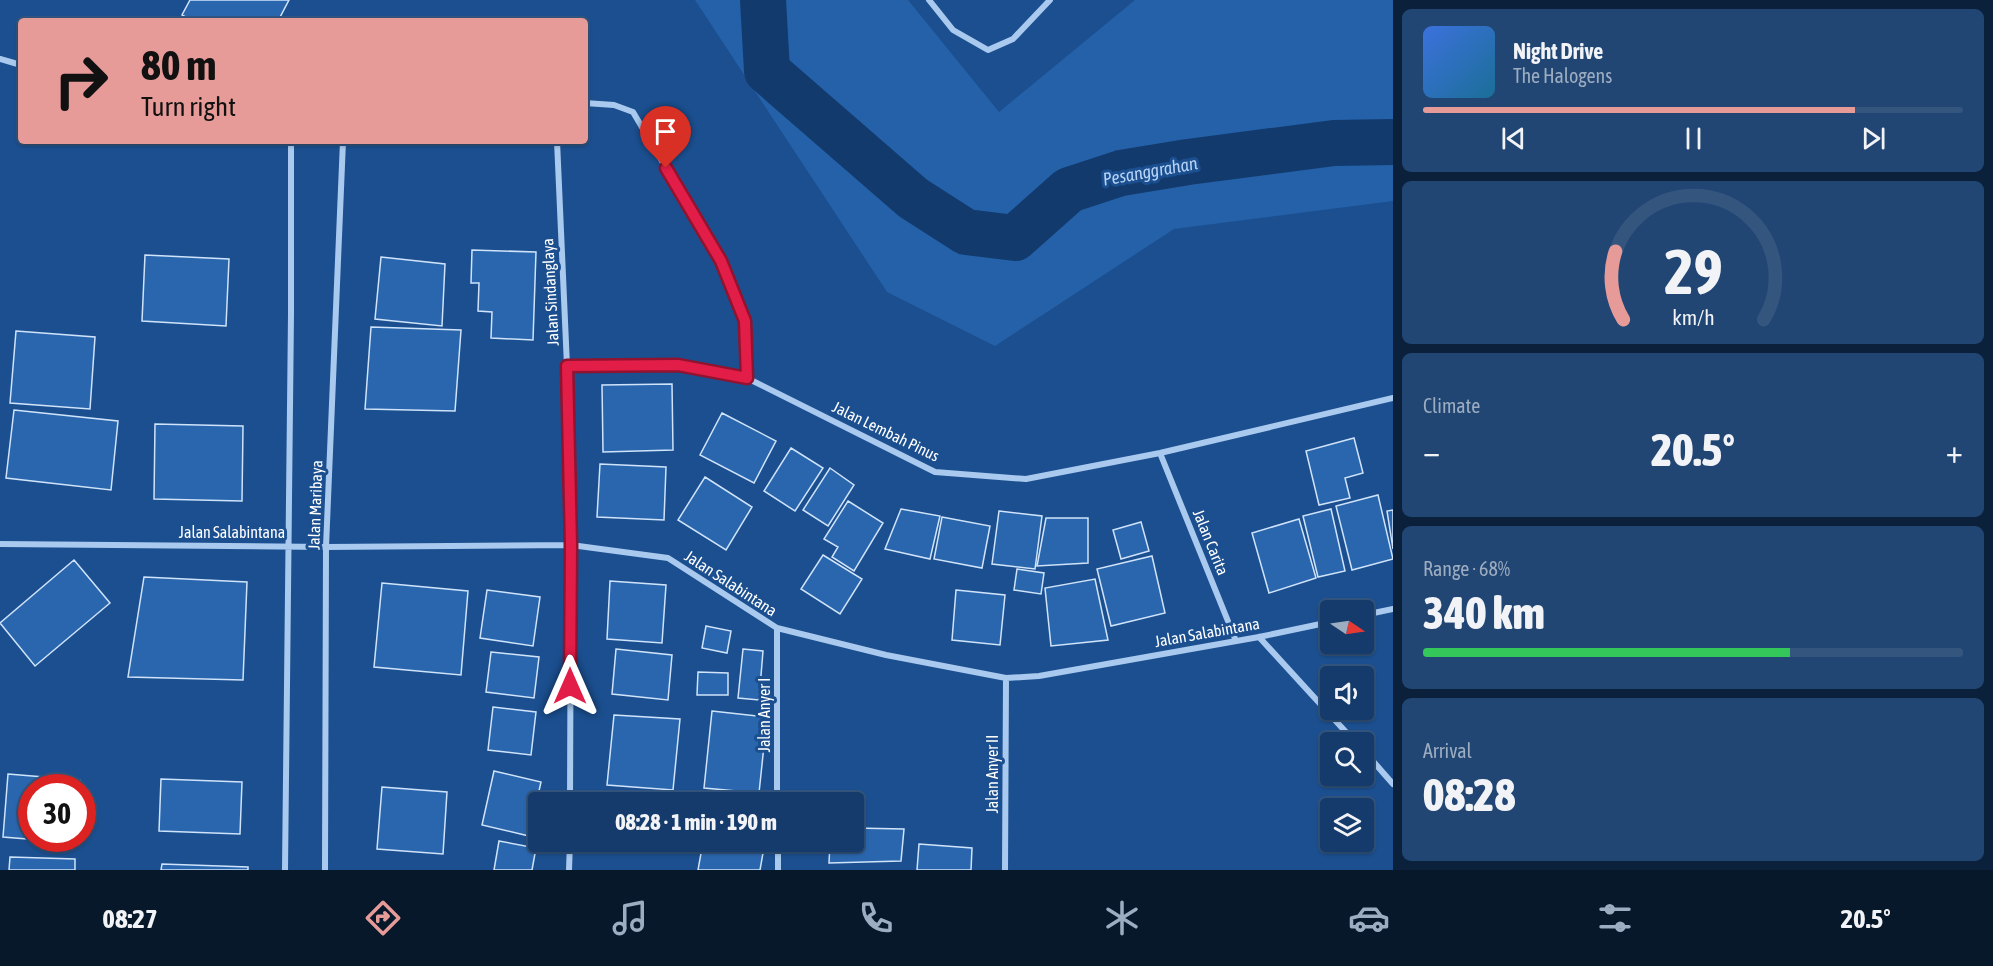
<!DOCTYPE html>
<html lang="en">
<head>
<meta charset="utf-8">
<style>
  body { margin:0; font-family:"Asap Condensed",sans-serif; background:#214673; color:#f1f3f6; height:100vh; display:flex; flex-direction:column; font-size:22px; white-space:nowrap }
  * { box-sizing:border-box; margin:0 }
  p { font-size:20px; color:#9dadc1 }
  .icon { flex:none; width:33px; height:33px; fill:none; stroke:currentColor; stroke-width:2; stroke-linecap:round; stroke-linejoin:round }
  .map { position:relative; flex:1; overflow:hidden }
  .drawer { display:flex; flex-direction:column; gap:9px; padding:9px; background:#0b203b; width:600px }
  .drawer>* { flex:none }
  .guide { position:absolute; left:18px; top:18px; width:570px; height:126px; border-radius:6px; box-shadow:0 2px 4px #0004,0 0 0 2px #33557e; background:#e69b98; color:#111; overflow:hidden }
  .needle { width:39px; rotate:103deg }
  .controls { position:absolute; left:1320px; top:600px; display:grid; gap:12px }
  .controls a { display:grid; place-items:center; width:54px; height:54px; border-radius:6px; background:#143b6b; box-shadow:0 2px 4px #0004,0 0 0 2px #33557e; font-size:30px }
  .speed { position:absolute; left:18px; top:774px; display:flex; gap:12px; font-size:30px; font-weight:700; text-align:center }
  .speed>* { display:grid; place-content:center; width:78px; height:78px; border-radius:50%; background:#143b6b; box-shadow:0 2px 4px #0004,0 0 0 2px #33557e; line-height:1 }
  .speed .limit { border:9px solid #d22; background:#fff; color:#111 }
  .pin { position:absolute; display:grid; place-items:center; width:51px; height:51px; color:#fff; margin:-62px -26px; border-radius:50% 50% 50% 0; rotate:-45deg; box-shadow:0 0 6px #0007 }
  .pin .icon { rotate:45deg }
  .me { position:absolute; width:66px; margin:-33px; rotate:0deg; stroke-linejoin:round; filter:drop-shadow(0 0 4px #0008) }
  .turn { display:flex; align-items:center; gap:21px; height:126px; padding:0 24px; font-size:27px }
  .turn .icon { width:78px; height:78px; stroke-width:2.5 }
  .turn b { display:block; font-size:42px; line-height:51px }
  .big { font-size:45px; font-weight:800; line-height:1.1 }
  .drawer .tile { flex:1; display:flex; flex-direction:column; justify-content:center; gap:9px; min-width:0; padding:0 21px; border-radius:9px; background:#214673 }
  .drawer .dial { align-items:center; gap:0 }
  .dial svg { height:156px; overflow:visible; fill:none; stroke:#33557e; stroke-width:7; stroke-linecap:round; text-anchor:middle }
  .dial text { fill:#f1f3f6; stroke:none }
  .song { display:flex; align-items:center; gap:18px }
  .cover { width:72px; height:72px; border-radius:9px; background:linear-gradient(135deg,hsl(220 70% 55%),hsl(200 70% 35%)) }
  .played { height:6px; border-radius:3px; background:linear-gradient(90deg,#e69b98 80%,#33557e 80%) }
  .keys { display:flex; justify-content:space-around; direction:ltr }
  .heat { display:flex; justify-content:space-between; align-items:center; font-size:33px; direction:ltr }
  .charge { height:9px; border-radius:4px; background:linear-gradient(90deg,#34c759 68%,#33557e 0) }
  .trip { position:absolute; left:528px; top:792px; width:336px; height:60px; border-radius:6px; background:#143b6b; box-shadow:0 2px 4px #0004,0 0 0 2px #33557e; font-weight:800; line-height:60px; text-align:center }
  .dock { display:flex; height:96px; justify-content:space-around; align-items:center; background:#08182b; color:#9dadc1 }
  .dock .icon { width:42px; height:42px }
  .dock .active { color:#e69b98 }
  .dock b { font-size:27px; color:#f1f3f6 }
  main { display:flex; flex:1; min-height:0 }
  .map>svg:first-child { display:block }
  .green { fill:#2461a8 }
  .lines { fill:none; stroke-linecap:round; stroke-linejoin:round }
  .river { stroke:#123a6d; stroke-width:46 }
  .building { fill:#2a66ad; stroke:#cfe3fa; stroke-width:1.5 }
  .minor { stroke:#a9c9ee; stroke-width:6 }
  .route-casing { stroke:#92132f; stroke-width:15 }
  .route { stroke:#e11d48; stroke-width:10 }
  .labels { text-anchor:middle; dominant-baseline:central; stroke-width:6; stroke-linejoin:round; paint-order:stroke }
  .street-label { font-size:16px; fill:#fff; stroke:#1b4f8f }
  .water-label { font-size:18px; font-style:italic; fill:#b5d3f5; stroke:#1b4f8f }
</style>
</head>
<body>
<main>
<div class="map">
<svg width="1393" height="870" viewBox="0 0 1393 870">
  <rect width="100%" height="100%" fill="#1b4f8f"/>
  <path class="green" d="M695 0H908L999 112 1135 0H1393V201L1174 229 995 346 887 292Z"/>
  <g class="lines">
    <path class="river" d="M763 0 767 71 913 198 966 232 1015 238 1069 190 1121 173 1188 162 1334 143 1393 142"/>
  </g>
  <path class="building" d="M190 0H289L278 21H193L182 15Z
    M472 250 536 252 533 340 491 338 492 312 478 311 479 283H471Z
    M145 255 229 259 226 326 142 321Z
    M381 257 445 264 442 326 375 319Z
    M371 327 461 330 455 411 365 409Z
    M16 331 95 337 90 409 10 403Z
    M672 384 673 450 603 452 602 385Z
    M14 410 118 421 111 490 6 478Z
    M722 413 776 441 754 483 700 455Z
    M155 424 243 426 242 501 154 499Z
    M1354 438 1363 473 1345 478 1350 498 1319 505 1306 451Z
    M791 448 823 468 795 511 764 491Z
    M600 464 666 467 664 520 597 517Z
    M830 468 854 485 828 526 803 510Z
    M705 477 752 507 726 550 678 520Z
    M1378 495 1393 559 1352 570 1336 506Z
    M848 501 883 523 854 571 832 557 838 547 824 539Z
    M901 509 940 516 930 559 885 549Z
    M1331 509 1345 571 1318 577 1303 516Z
    M1393 510V549L1387 511Z
    M999 511 1042 516 1035 569 992 564Z
    M942 517 990 526 982 568 934 559Z
    M1046 518H1088V563L1037 566Z
    M1299 519 1316 578 1269 593 1252 533Z
    M1141 522 1149 551 1121 559 1113 530Z
    M823 555 862 579 840 614 801 589Z
    M1152 556 1165 613 1111 626 1097 569Z
    M74 560 110 603 35 666 0 623Z
    M1017 569 1044 573 1041 594 1014 590Z
    M144 577 247 582 243 680 128 677Z
    M1095 579 1108 640 1051 646 1045 588Z
    M610 581 666 585 662 643 607 639Z
    M382 583 468 591 461 675 374 667Z
    M487 590 540 597 533 646 480 638Z
    M956 590 1005 595 1000 645 952 640Z
    M706 626 731 631 727 653 702 648Z
    M616 649 672 655 668 700 612 694Z
    M743 649 763 651 759 700 738 698Z
    M491 652 539 657 534 698 486 692Z
    M698 672 728 673V695H697Z
    M493 707 536 712 531 755 488 750Z
    M712 711 767 717 759 793 704 788Z
    M614 715 680 719 673 790 607 785Z
    M494 771 541 782 529 836 482 825Z
    M8 774 80 780V788H32V838H76V843L3 837Z
    M161 779 242 782 240 834 159 831Z
    M382 787 447 792 443 854 377 849Z
    M710 797 746 802H709Z
    M854 828 904 829 901 861 829 863 830 842H854Z
    M499 841 536 848 532 870H494Z
    M703 842H765L760 870H698Z
    M919 844 972 848 971 870H917Z
    M10 857 75 859V870H9Z
    M162 864 248 867V870H161Z"/>
  <g class="lines">
    <path class="minor" d="M929 0 953 30 988 50 1013 39 1050 0
      M0 59 21 65
      M585 103 614 105 633 112 721 261 745 321 747 378
      M557 141 567 366 571 545 570 802
      M567 366 678 365 747 378 935 472 1026 479 1160 453 1393 398
      M1160 453 1236 641
      M0 544 326 547 571 545 668 558 777 628 886 655 1006 678 1039 676 1259 637 1330 622
      M1364 615 1393 609
      M777 628V802
      M1259 637 1355 742
      M1364 751 1393 784
      M778 842V870
      M285 870 291 314V141
      M325 870 326 547 343 141
      M569 870 570 842
      M1005 870 1006 678"/>
  </g>
  <g class="lines">
    <defs>
      <path id="route" d="M570 686 571 545 567 366 678 365 747 378 745 321 721 261 666 168"/>
    </defs>
    <use href="#route" class="route-casing"/>
    <use href="#route" class="route"/>
  </g>
  <g class="labels">
    <g class="street-label">
      <text transform="translate(550 292) rotate(-93)">Jalan Sindanglaya</text>
      <text transform="translate(886 431) rotate(26)">Jalan Lembah Pinus</text>
      <text transform="translate(315 505) rotate(-88)">Jalan Maribaya</text>
      <text x="232" y="532">Jalan Salabintana</text>
      <text transform="translate(1211 542) rotate(68)">Jalan Carita</text>
      <text transform="translate(731 583) rotate(33)">Jalan Salabintana</text>
      <text transform="translate(1207 632) rotate(-10)">Jalan Salabintana</text>
      <text transform="translate(764 715) rotate(-90)">Jalan Anyer I</text>
      <text transform="translate(992 774) rotate(-90)">Jalan Anyer II</text>
    </g>
    <g class="water-label">
      <text transform="translate(1150 171) rotate(-10)">Pesanggrahan</text>
    </g>
  </g>
</svg>
<div class="controls">
<a><svg class="needle" viewBox="-14 -14 28 28"><path d="M0-13l5 13h-10z" fill="#e53935"/><path d="M0 13l5-13h-10z" fill="#9dadc1"/></svg></a>
<a><svg class="icon" aria-label="sound" viewBox="0 0 24 24"><path d="M4 9h4l5-4v14l-5-4H4zM17 9q2 3 0 6"/></svg></a>
<a><svg class="icon" aria-label="search" viewBox="0 0 24 24"><circle cx="10" cy="10" r="6"/><path d="M15 15l6 6"/></svg></a>
<a><svg class="icon" aria-label="layers" viewBox="0 0 24 24"><path d="M12 4l9 5-9 5-9-5zM3 14l9 5 9-5"/></svg></a>
</div>
<div class="speed"><div class="limit">30</div></div>
<div class="pin" style="left:666px;top:168px;background:#d93025"><svg class="icon" aria-label="arrive" viewBox="0 0 24 24"><path d="M6 21V4h12l-3 4 3 4H6"/></svg></div>
<svg class="me" style="left:570px;top:686px" viewBox="-20 -20 40 40"><path d="M0-17L14 15 0 8-14 15z" fill="#e11d48" stroke="#fff" stroke-width="4"/></svg>
<div class="trip">08:28 · 1 min · 190 m</div>
<div class="guide">
<div class="turn"><svg class="icon" aria-label="right" viewBox="0 0 24 24"><path d="M7 20v-9h11M14 6l5 5-5 5"/></svg><div><b>80 m</b>Turn right</div></div>
</div>
</div>
<section class="drawer">
<div class="tile">
<div class="song"><i class="cover"></i><div><b>Night Drive</b><p>The Halogens</p></div></div>
<div class="played"></div>
<div class="keys"><svg class="icon" aria-label="previous" viewBox="0 0 24 24"><path d="M18 5L8 12l10 7zM5 5v14"/></svg><svg class="icon" aria-label="pause" viewBox="0 0 24 24"><path d="M8 5v14M16 5v14"/></svg><svg class="icon" aria-label="next" viewBox="0 0 24 24"><path d="M6 5l10 7-10 7zM19 5v14"/></svg></div>
</div>
<div class="tile dial"><svg viewBox="0 0 100 80">
<path d="M14 69A42 42 0 1 1 86 69"/>
<path d="M14 69A42 42 0 0 1 10 34" stroke="#e69b98"/>
<text x="50" y="56" font-size="32" font-weight="700">29</text>
<text x="50" y="72" font-size="11">km/h</text>
</svg></div>
<div class="tile"><p>Climate</p>
<div class="heat"><a>−</a><b class="big">20.5°</b><a>+</a></div>
</div>
<div class="tile"><p>Range · 68%</p><b class="big">340 km</b><div class="charge"></div></div>
<div class="tile"><p>Arrival</p><b class="big">08:28</b></div>
</section>
</main>
<nav class="dock">
<b>08:27</b>
<svg class="icon active" aria-label="directions" viewBox="0 0 24 24"><path d="M12 3l9 9-9 9-9-9zM9 14v-3h6M13 9l2 2-2 2"/></svg>
<svg class="icon" aria-label="music" viewBox="0 0 24 24"><path d="M9 18V5l10-2v13"/><circle cx="6" cy="18" r="3"/><circle cx="16" cy="16" r="3"/></svg>
<svg class="icon" aria-label="phone" viewBox="0 0 24 24"><path d="M5 4h4l2 5-3 2q2 4 5 5l2-3 5 2v4C11 20 4 13 5 4z"/></svg>
<svg class="icon" aria-label="climate" viewBox="0 0 24 24"><path d="M12 3v18M4 7l16 10M4 17L20 7"/></svg>
<svg class="icon" aria-label="car" viewBox="0 0 24 24"><path d="M5 17H2v-5l4-1 3-4h7l3 4 3 1v5h-3M9 17h6M6 11h13"/><circle cx="7" cy="17" r="2"/><circle cx="17" cy="17" r="2"/></svg>
<svg class="icon" aria-label="filters" viewBox="0 0 24 24"><path d="M4 7h16M4 17h16"/><circle cx="9" cy="7" r="2"/><circle cx="15" cy="17" r="2"/></svg>
<b>20.5°</b>
</nav>
</body>
</html>
